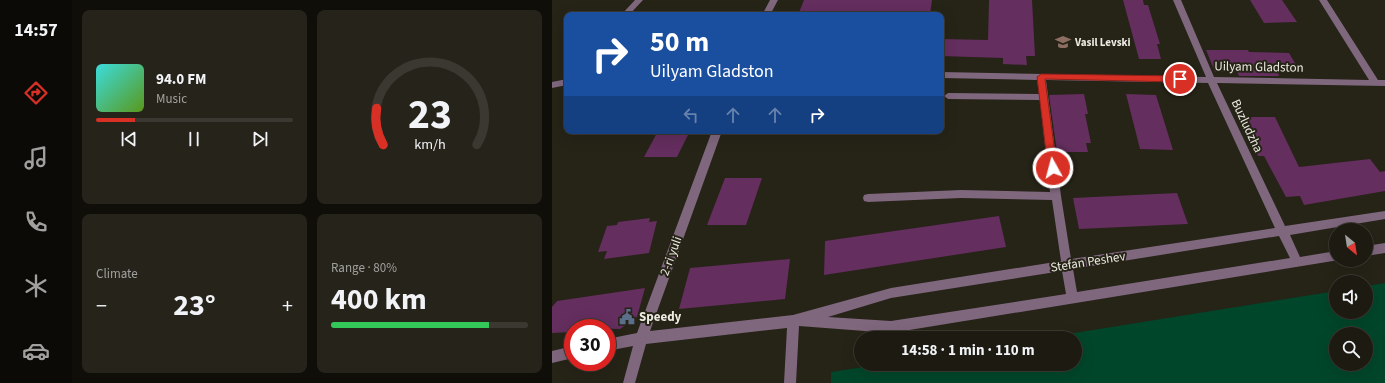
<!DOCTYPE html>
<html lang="en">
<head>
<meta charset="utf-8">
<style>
  body { margin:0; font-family:"Source Sans 3",sans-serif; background:#25231a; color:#f1f3f6; height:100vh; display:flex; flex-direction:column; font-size:15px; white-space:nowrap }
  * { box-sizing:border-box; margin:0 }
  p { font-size:13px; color:#a0a19f }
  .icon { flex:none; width:22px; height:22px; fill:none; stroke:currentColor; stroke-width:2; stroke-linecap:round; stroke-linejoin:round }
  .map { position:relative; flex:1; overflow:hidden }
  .side { display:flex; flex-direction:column; gap:10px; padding:10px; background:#0f0e09; width:480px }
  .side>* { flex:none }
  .top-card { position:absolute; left:12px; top:12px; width:380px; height:122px; border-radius:8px; box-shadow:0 4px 16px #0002,0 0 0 1px #3a3831; background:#1a4fa0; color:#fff; overflow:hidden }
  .needle { width:26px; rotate:150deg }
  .fabs { position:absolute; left:777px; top:223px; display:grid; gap:8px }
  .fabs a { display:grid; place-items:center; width:44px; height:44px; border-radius:50%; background:#1c1a11; box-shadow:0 4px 16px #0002,0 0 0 1px #3a3831; font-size:20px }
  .speed { position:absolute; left:12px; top:319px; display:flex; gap:8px; font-size:20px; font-weight:700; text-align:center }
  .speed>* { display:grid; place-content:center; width:52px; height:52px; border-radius:50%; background:#1c1a11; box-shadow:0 4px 16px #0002,0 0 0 1px #3a3831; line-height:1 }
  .speed .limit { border:6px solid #d22; background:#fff; color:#111 }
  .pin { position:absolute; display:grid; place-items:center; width:34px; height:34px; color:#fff; margin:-17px; border:2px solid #fff; border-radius:50%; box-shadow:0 1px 4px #0007 }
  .me { position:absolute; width:44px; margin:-22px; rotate:353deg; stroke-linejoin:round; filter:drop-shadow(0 0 3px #0008) }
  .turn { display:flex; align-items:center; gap:14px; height:84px; padding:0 20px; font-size:18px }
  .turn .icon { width:52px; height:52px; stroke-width:2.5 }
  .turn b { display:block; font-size:28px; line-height:34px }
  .lanes { display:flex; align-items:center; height:38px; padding:0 20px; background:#0003; justify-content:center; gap:20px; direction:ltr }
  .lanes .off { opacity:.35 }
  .big { font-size:30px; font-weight:700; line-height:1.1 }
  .side .card { flex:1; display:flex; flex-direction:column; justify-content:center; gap:6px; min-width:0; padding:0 14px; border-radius:8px; background:#25231a }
  .side .dial { align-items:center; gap:0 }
  .dial svg { height:104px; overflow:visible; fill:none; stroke:#3a3831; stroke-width:7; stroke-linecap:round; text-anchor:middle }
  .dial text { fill:#f1f3f6; stroke:none }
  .song { display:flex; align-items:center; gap:12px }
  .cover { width:48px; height:48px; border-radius:6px; background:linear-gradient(135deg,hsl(180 70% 55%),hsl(90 70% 35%)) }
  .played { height:4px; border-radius:2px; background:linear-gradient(90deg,#d93025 20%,#3a3831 20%) }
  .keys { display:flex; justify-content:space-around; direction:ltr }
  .heat { display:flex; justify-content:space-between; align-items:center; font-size:22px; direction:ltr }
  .charge { height:6px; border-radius:3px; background:linear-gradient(90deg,#34c759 80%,#3a3831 0) }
  .side .tiles { flex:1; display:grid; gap:10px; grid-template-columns:repeat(2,1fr) }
  .trip { position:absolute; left:302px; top:331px; width:228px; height:40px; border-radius:20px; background:#1c1a11; box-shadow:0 4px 16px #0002,0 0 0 1px #3a3831; font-weight:700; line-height:40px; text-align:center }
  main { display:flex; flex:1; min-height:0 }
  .dock { display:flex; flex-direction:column; width:72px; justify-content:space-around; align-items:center; background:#0b0a07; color:#a0a19f }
  .dock .icon { width:28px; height:28px }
  .dock .active { color:#d93025 }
  .dock b { font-size:18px; color:#f1f3f6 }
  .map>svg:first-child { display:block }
  .green { fill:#00462a; fill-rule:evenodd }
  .building { fill:#642e5e }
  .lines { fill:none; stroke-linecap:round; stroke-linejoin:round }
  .minor { fill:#7f677e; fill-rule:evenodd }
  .route { fill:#d93025; stroke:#8d1f18 }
  .labels { text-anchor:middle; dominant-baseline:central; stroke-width:4; stroke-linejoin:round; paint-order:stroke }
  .far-poi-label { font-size:11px; font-weight:bold; fill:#ecebe2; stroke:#262317; text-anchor:start }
  .street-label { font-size:13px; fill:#ecebe2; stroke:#262317 }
  .poi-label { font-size:13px; font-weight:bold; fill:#ecebe2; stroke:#262317; text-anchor:start }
</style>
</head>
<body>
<main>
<nav class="dock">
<b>14:57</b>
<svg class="icon active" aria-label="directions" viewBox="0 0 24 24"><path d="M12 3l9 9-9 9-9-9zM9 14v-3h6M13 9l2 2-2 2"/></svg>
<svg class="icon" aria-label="music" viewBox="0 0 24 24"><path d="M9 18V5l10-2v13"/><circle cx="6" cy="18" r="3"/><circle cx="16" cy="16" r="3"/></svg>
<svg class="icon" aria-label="phone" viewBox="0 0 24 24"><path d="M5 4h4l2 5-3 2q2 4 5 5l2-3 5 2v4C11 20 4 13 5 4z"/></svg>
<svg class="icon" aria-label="climate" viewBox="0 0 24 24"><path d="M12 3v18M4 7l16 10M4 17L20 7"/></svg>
<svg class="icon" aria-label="car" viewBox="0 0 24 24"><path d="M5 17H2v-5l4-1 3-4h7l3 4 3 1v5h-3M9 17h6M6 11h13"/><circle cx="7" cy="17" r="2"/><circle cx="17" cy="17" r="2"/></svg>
</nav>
<section class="side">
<div class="tiles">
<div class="card">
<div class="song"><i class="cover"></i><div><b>94.0 FM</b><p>Music</p></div></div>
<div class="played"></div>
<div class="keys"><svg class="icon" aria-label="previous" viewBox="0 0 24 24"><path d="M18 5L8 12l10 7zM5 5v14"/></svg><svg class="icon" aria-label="pause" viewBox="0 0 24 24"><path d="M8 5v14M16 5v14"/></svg><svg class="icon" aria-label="next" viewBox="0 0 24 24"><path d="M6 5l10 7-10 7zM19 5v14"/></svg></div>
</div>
<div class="card dial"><svg viewBox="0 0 100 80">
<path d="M14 69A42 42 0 1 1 86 69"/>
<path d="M14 69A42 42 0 0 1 9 41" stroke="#d93025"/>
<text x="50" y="56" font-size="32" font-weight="700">23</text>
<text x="50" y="72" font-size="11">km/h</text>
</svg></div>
<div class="card"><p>Climate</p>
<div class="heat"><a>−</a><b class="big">23°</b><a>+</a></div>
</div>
<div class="card"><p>Range · 80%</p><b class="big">400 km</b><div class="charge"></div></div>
</div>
</section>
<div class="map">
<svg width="833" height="383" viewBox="0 0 833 383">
  <rect width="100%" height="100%" fill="#262317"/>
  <path class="green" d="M833 283V383H279V372L331 364H523V338H491L784 291V312H814V286ZM784 334H814V364H784Z"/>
  <path class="building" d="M252 0H380L378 15H246Z
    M437 0H480L483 56H474L475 65 451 64V58L389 56V39L436 40Z
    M571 0H591L592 5H596L608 44H605L609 59H587Z
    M698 0H730L745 22 712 23Z
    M654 50H696L697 52 737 53 749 73H726L727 76H687L685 72H663Z
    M532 94 536 114H533L539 143H534L536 152H505L497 95Z
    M574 94 604 95 621 150 588 149Z
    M689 117H723L747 167 818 159 828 172 833 171V191L752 205 748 196 734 197 712 156H706Z
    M106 131H138L125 157H92Z
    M173 178H210L194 225H155Z
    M625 193 636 224 527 229 521 198Z
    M447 216 454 247 272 275 273 241Z
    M98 218 97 222 105 221 97 253 52 259 55 251 46 252 55 226 65 225 66 222Z
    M238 259 233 299 127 309 138 268Z
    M93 288 85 317 68 329 21 328V332L0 333V307L5 301Z"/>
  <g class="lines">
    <path class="minor" d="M83 0H91L77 15H69Z
      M218 0H226L218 15H210Z
      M621 0H629L662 77 817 80 767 0H775L826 80H833V86L665 83 733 226 833 211V219L738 235 748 257 784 251V260H787L339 333 247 326 244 383H232L235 328 94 344 83 383H71L81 346 55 351V339L85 333 160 131H170L98 331 241 315 339 288 509 261 500 200 409 198 316 202 312 201 311 198 312 195 316 194 409 190 498 192 488 100 396 99 392 96 396 93 487 94 485 80 389 78V72L654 77ZM494 80 656 83 723 228 519 259 509 196ZM727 236 738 258 525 292 521 269ZM510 271 514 294 339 321 276 317 339 298Z
      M15 79V85L0 88V82Z
      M833 243V253L814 256V246Z
      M21 346V358L0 363V351Z"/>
  </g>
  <path class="route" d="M489 74 628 76 632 79 628 82 493 79 505 168 501 171 496 168 485 77Z"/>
  <defs>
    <symbol id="school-bare" viewBox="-9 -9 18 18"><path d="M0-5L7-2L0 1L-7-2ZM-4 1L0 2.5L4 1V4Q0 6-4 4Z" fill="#8d6e63" stroke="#262317" stroke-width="2.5" paint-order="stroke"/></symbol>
    <symbol id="civic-bare" viewBox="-9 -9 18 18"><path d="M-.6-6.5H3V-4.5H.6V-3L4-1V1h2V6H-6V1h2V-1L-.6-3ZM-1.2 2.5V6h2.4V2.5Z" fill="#5c6f8a" stroke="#262317" stroke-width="2.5" paint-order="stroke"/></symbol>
  </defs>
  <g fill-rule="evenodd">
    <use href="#school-bare" x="500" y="31" width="22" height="22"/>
    <use href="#civic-bare" x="64" y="306" width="22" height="22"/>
  </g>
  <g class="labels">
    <g class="far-poi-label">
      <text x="523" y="42">Vasil Levski</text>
    </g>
    <g class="street-label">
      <text transform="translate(707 67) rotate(1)">Uilyam Gladston</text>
      <text transform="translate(695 126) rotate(65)">Buzludzha</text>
      <text transform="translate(119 256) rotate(-70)">2-ri yuli</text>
      <text transform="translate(536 262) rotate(-9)">Stefan Peshev</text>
    </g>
    <g class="poi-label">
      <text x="87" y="317">Speedy</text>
    </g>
  </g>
</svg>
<div class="fabs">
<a><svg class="needle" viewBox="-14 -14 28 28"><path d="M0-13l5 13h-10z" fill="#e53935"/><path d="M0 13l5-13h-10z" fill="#a0a19f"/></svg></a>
<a><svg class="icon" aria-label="sound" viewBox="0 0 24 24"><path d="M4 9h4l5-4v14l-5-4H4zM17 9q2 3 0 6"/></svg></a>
<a><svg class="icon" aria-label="search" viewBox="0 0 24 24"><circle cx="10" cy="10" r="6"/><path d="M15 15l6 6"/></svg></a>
</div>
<div class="speed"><div class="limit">30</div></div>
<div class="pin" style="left:628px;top:79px;background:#d93025"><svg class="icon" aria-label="arrive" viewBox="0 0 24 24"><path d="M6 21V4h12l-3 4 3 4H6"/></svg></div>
<svg class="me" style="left:501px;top:168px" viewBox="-20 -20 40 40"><circle r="17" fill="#d93025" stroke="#fff" stroke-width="3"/><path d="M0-11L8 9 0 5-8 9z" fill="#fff"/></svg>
<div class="trip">14:58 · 1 min · 110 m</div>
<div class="top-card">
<div class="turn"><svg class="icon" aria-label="right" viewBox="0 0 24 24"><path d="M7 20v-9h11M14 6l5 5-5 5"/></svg><div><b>50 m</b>Uilyam Gladston</div></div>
<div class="lanes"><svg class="icon off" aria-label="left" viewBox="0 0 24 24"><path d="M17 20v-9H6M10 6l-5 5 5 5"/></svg><svg class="icon off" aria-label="ahead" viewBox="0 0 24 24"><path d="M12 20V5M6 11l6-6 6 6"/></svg><svg class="icon off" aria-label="ahead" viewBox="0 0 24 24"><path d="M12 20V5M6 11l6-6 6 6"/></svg><svg class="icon" aria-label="right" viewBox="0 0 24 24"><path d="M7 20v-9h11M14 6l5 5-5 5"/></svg></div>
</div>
</div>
</main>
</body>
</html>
